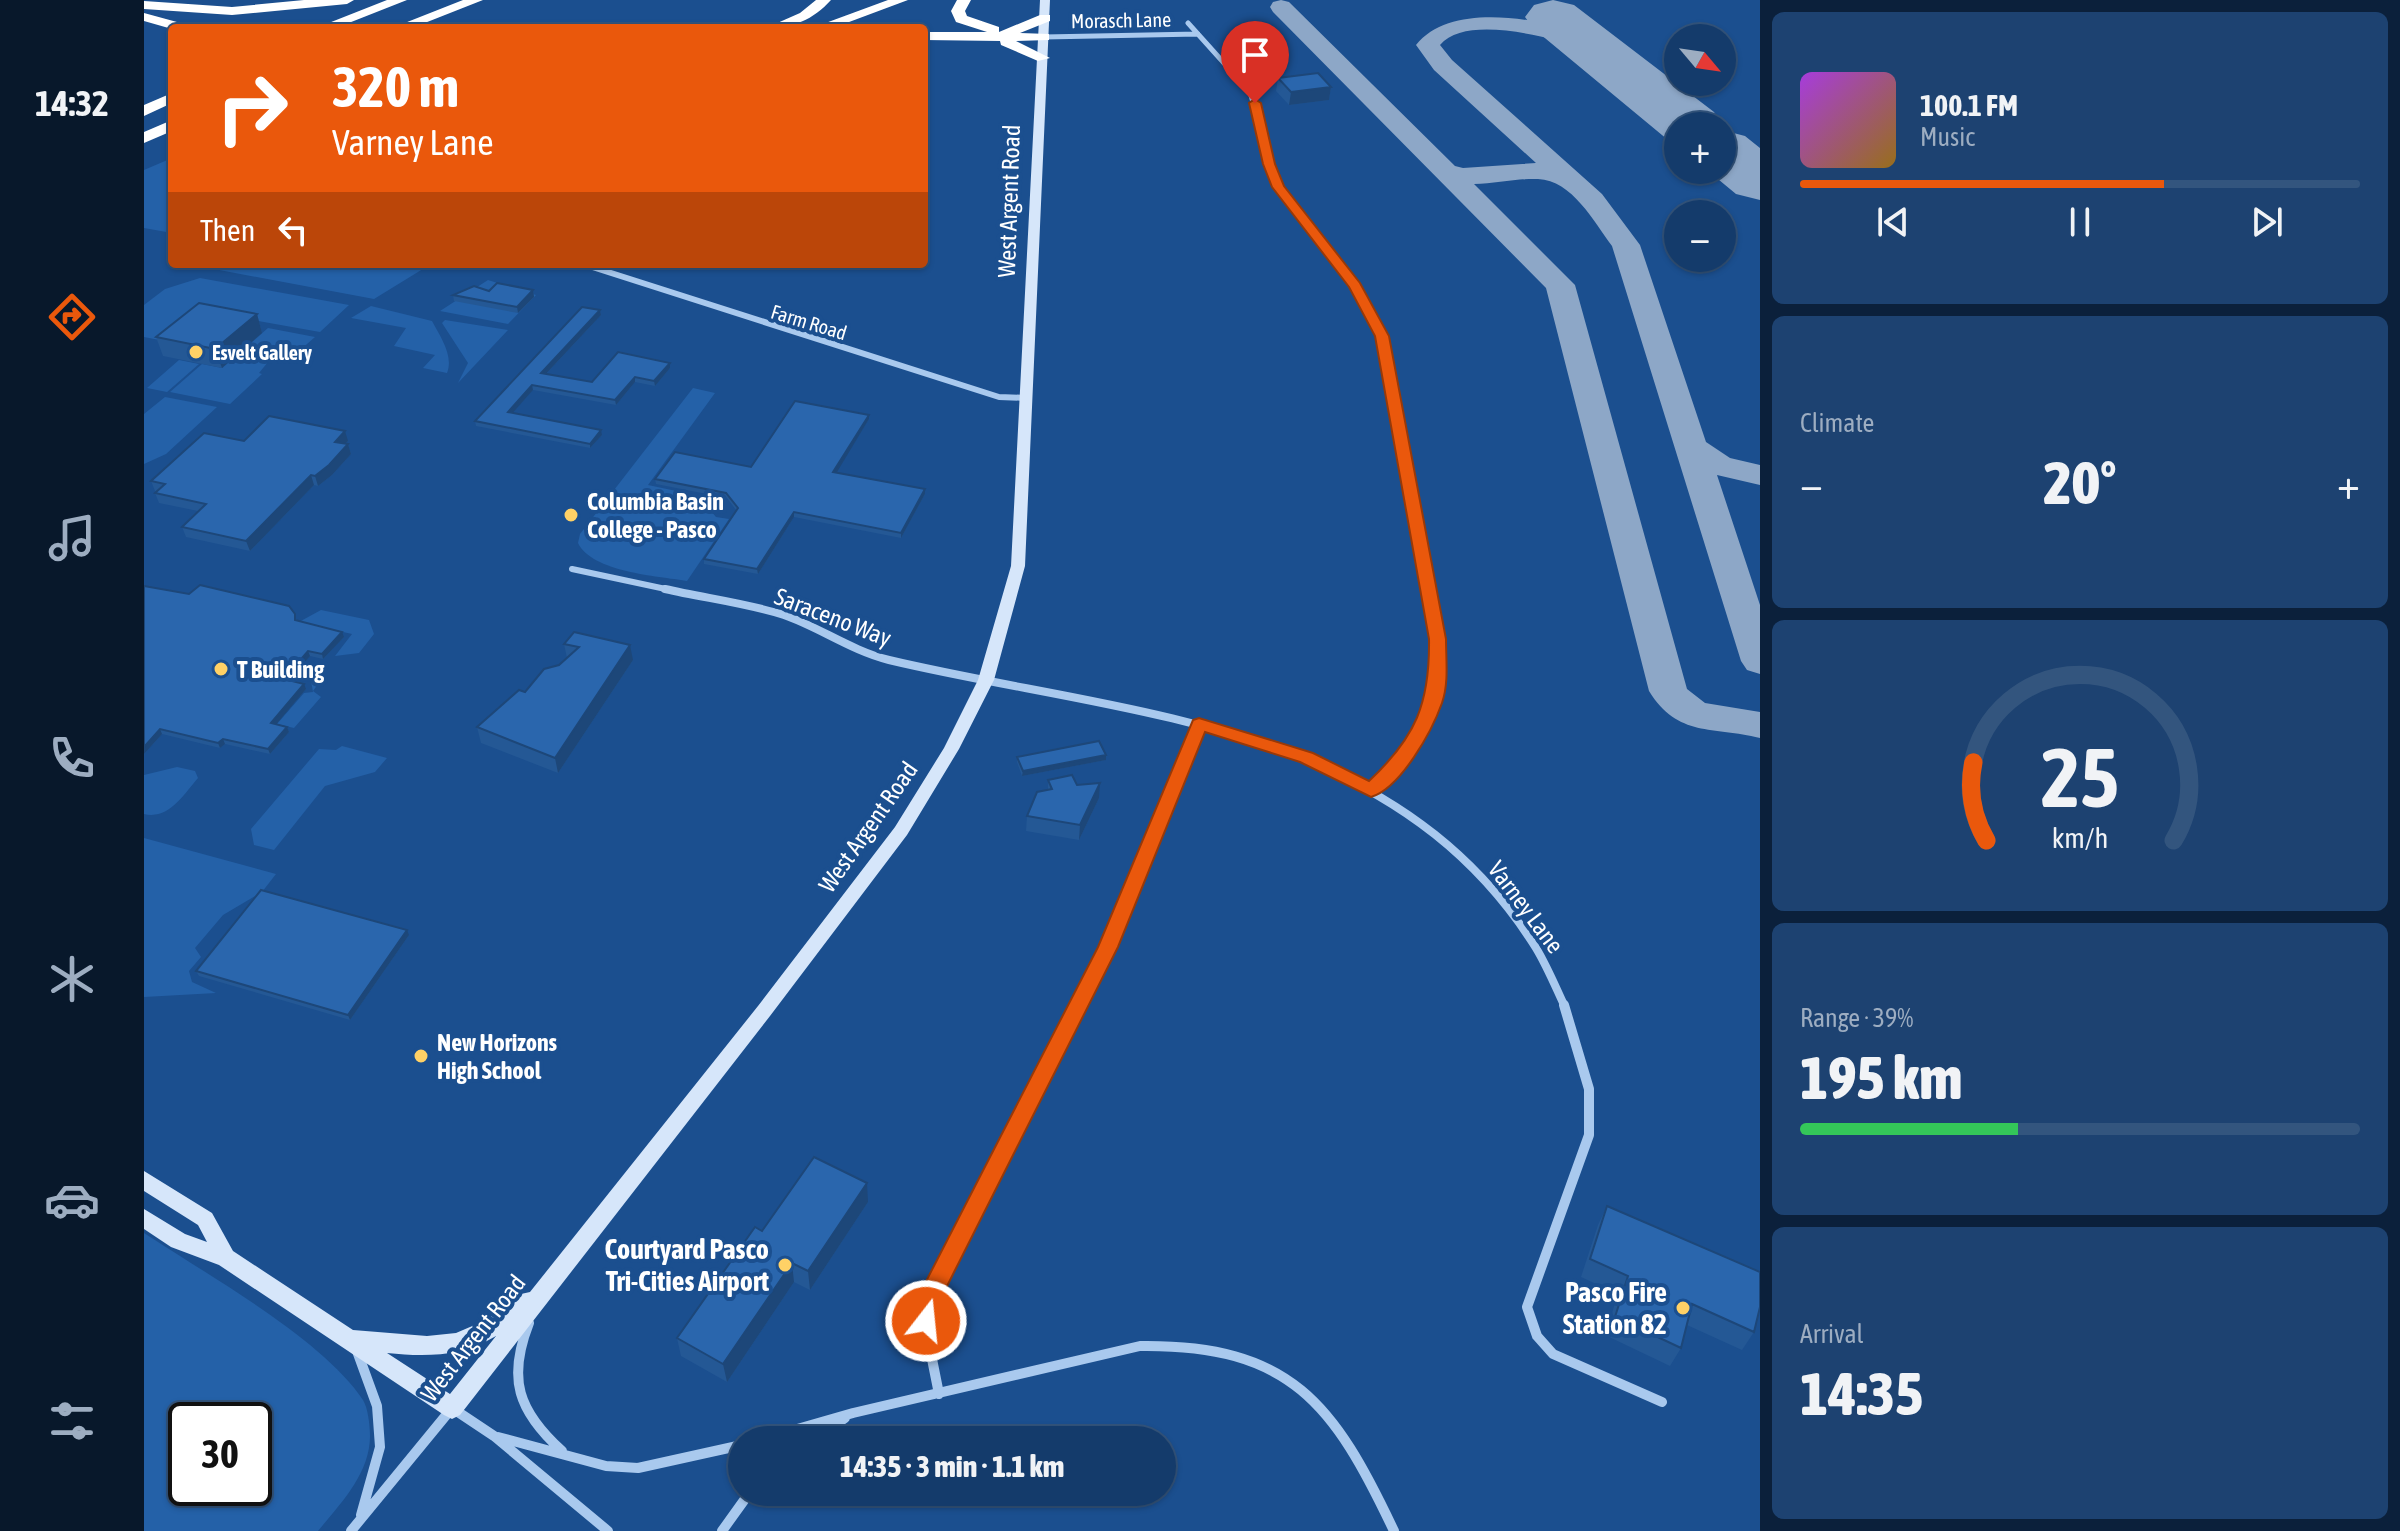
<!DOCTYPE html>
<html lang="en">
<head>
<meta charset="utf-8">
<style>
  body { margin:0; font-family:"Asap Condensed",sans-serif; background:#1d4271; color:#f1f3f6; height:100vh; display:flex; flex-direction:column; font-size:30px; white-space:nowrap }
  * { box-sizing:border-box; margin:0 }
  p { font-size:26px; color:#9dadc1 }
  .icon { flex:none; width:44px; height:44px; fill:none; stroke:currentColor; stroke-width:2; stroke-linecap:round; stroke-linejoin:round }
  .map { position:relative; flex:1; overflow:hidden }
  .details { display:flex; flex-direction:column; gap:12px; padding:12px; background:#0b203b; width:640px }
  .details>* { flex:none }
  .guide { position:absolute; left:24px; top:24px; width:760px; height:244px; border-radius:8px; box-shadow:0 2px 6px #0004,0 0 0 2px #33557e; background:#ea580c; color:#fff; overflow:hidden }
  .needle { width:52px; rotate:119deg }
  .tools { position:absolute; left:1520px; top:24px; display:grid; gap:16px }
  .tools a { display:grid; place-items:center; width:72px; height:72px; border-radius:50%; background:#143b6b; box-shadow:0 2px 6px #0004,0 0 0 2px #33557e; font-size:40px }
  .speed { position:absolute; left:24px; top:1402px; display:flex; gap:16px; font-size:40px; font-weight:700; text-align:center }
  .speed>* { display:grid; place-content:center; width:104px; height:104px; border-radius:50%; background:#143b6b; box-shadow:0 2px 6px #0004,0 0 0 2px #33557e; line-height:1 }
  .speed .limit { border:4px solid #111; border-radius:12px; background:#fff; color:#111 }
  .pin { position:absolute; display:grid; place-items:center; width:68px; height:68px; color:#fff; margin:-82px -34px; border-radius:50% 50% 50% 0; rotate:-45deg; box-shadow:0 0 8px #0007 }
  .pin .icon { rotate:45deg }
  .me { position:absolute; width:88px; margin:-44px; rotate:16deg; stroke-linejoin:round; filter:drop-shadow(0 0 6px #0008) }
  .turn { display:flex; align-items:center; gap:28px; height:168px; padding:0 32px; font-size:36px }
  .turn .icon { width:104px; height:104px; stroke-width:2.5 }
  .turn b { display:block; font-size:56px; line-height:68px }
  .then { display:flex; align-items:center; height:76px; padding:0 32px; background:#0003; gap:16px; font-size:30px }
  .big { font-size:60px; font-weight:800; line-height:1.1 }
  .details .widget { flex:1; display:flex; flex-direction:column; justify-content:center; gap:12px; min-width:0; padding:0 28px; border-radius:12px; background:#1d4271 }
  .details .dial { align-items:center; gap:0 }
  .dial svg { height:208px; overflow:visible; fill:none; stroke:#33557e; stroke-width:7; stroke-linecap:round; text-anchor:middle }
  .dial text { fill:#f1f3f6; stroke:none }
  .song { display:flex; align-items:center; gap:24px }
  .cover { width:96px; height:96px; border-radius:12px; background:linear-gradient(135deg,hsl(280 70% 55%),hsl(40 70% 35%)) }
  .played { height:8px; border-radius:4px; background:linear-gradient(90deg,#ea580c 65%,#33557e 65%) }
  .keys { display:flex; justify-content:space-around; direction:ltr }
  .heat { display:flex; justify-content:space-between; align-items:center; font-size:44px; direction:ltr }
  .charge { height:12px; border-radius:6px; background:linear-gradient(90deg,#34c759 39%,#33557e 0) }
  .trip { position:absolute; left:584px; top:1426px; width:448px; height:80px; border-radius:40px; background:#143b6b; box-shadow:0 2px 6px #0004,0 0 0 2px #33557e; font-weight:800; line-height:80px; text-align:center }
  main { display:flex; flex:1; min-height:0 }
  .dock { display:flex; flex-direction:column; width:144px; justify-content:space-around; align-items:center; background:#08182b; color:#9dadc1 }
  .dock .icon { width:56px; height:56px }
  .dock .active { color:#ea580c }
  .dock b { font-size:36px; color:#f1f3f6 }
  .map>svg:first-child { display:block }
  .green { fill:#2461a8; fill-rule:evenodd }
  .lines { fill:none; stroke-linecap:round; stroke-linejoin:round }
  .taxiway { fill:#8da7c7; fill-rule:evenodd }
  .runway { fill:#8da7c7; fill-rule:evenodd }
  .minor-far3 { stroke:#a9c9ee; stroke-width:5 }
  .minor-far2 { stroke:#a9c9ee; stroke-width:6 }
  .minor-far1 { stroke:#a9c9ee; stroke-width:8 }
  .minor { stroke:#a9c9ee; stroke-width:10 }
  .secondary { fill:#d6e6fa; fill-rule:evenodd }
  .motorway { fill:#fff; fill-rule:evenodd }
  .wall { fill:#245895 }
  .shaded-wall { fill:#1d4779 }
  .building { fill:#2a66ad; stroke:#1d4779; stroke-width:2 }
  .route { fill:#ea580c; stroke:#983908; stroke-width:2 }
  .poi-dot { fill:#ffd166; stroke:#1b4f8f; stroke-width:3 }
  .labels { text-anchor:middle; dominant-baseline:central; stroke-width:8; stroke-linejoin:round; paint-order:stroke }
  .far-street-label { font-size:20px; fill:#fff; stroke:#1b4f8f }
  .far-poi-label { font-size:20px; font-weight:bold; fill:#fff; stroke:#1b4f8f; text-anchor:start }
  .street-label { font-size:24px; fill:#fff; stroke:#1b4f8f }
  .poi-label { font-size:24px; font-weight:bold; fill:#fff; stroke:#1b4f8f; text-anchor:start }
  .near-poi-label { font-size:28px; font-weight:bold; fill:#fff; stroke:#1b4f8f; text-anchor:end }
</style>
</head>
<body>
<main>
<nav class="dock">
<b>14:32</b>
<svg class="icon active" aria-label="directions" viewBox="0 0 24 24"><path d="M12 3l9 9-9 9-9-9zM9 14v-3h6M13 9l2 2-2 2"/></svg>
<svg class="icon" aria-label="music" viewBox="0 0 24 24"><path d="M9 18V5l10-2v13"/><circle cx="6" cy="18" r="3"/><circle cx="16" cy="16" r="3"/></svg>
<svg class="icon" aria-label="phone" viewBox="0 0 24 24"><path d="M5 4h4l2 5-3 2q2 4 5 5l2-3 5 2v4C11 20 4 13 5 4z"/></svg>
<svg class="icon" aria-label="climate" viewBox="0 0 24 24"><path d="M12 3v18M4 7l16 10M4 17L20 7"/></svg>
<svg class="icon" aria-label="car" viewBox="0 0 24 24"><path d="M5 17H2v-5l4-1 3-4h7l3 4 3 1v5h-3M9 17h6M6 11h13"/><circle cx="7" cy="17" r="2"/><circle cx="17" cy="17" r="2"/></svg>
<svg class="icon" aria-label="filters" viewBox="0 0 24 24"><path d="M4 7h16M4 17h16"/><circle cx="9" cy="7" r="2"/><circle cx="15" cy="17" r="2"/></svg>
</nav>
<div class="map">
<svg width="1616" height="1531" viewBox="0 0 1616 1531">
  <rect width="100%" height="100%" fill="#1b4f8f"/>
  <path class="green" d="M28 158V233L0 228V170Z
    M76 264H287L230 299 70 269Z
    M56 278 205 305 176 332 109 320 31 343 0 337V305L21 289Z
    M344 280 392 295 364 324 296 311Z
    M227 306 288 321C296 336 310 356 303 373L279 368 291 355 250 346 262 328 207 318Z
    M301 320 364 330 314 383 324 363 298 323Z
    M124 328 171 337 147 358 100 349Z
    M92 356 124 362 115 373 118 374 86 404 26 392 58 364 78 368Z
    M35 360 55 364 23 392 3 388Z
    M549 388 571 393 504 485 570 499 566 510 572 517 585 519 543 581C513 576 448 572 434 543L436 534Z
    M21 397 73 407 22 454 0 464V414Z
    M177 610 225 620 230 634 215 653 191 656 208 634 155 622Z
    M179 677 169 691 177 697 150 728 133 724 160 693 169 692 167 681Z
    M198 746 243 758 231 772 181 786 130 850 110 845 107 829 175 749 192 750Z
    M33 767 51 771 54 778C40 794 25 820 0 814V775Z
    M0 838 132 874 118 892 79 915 51 948 57 957 45 971 48 982 72 993 0 997Z
    M0 1233C62 1274 179 1339 219 1400 224 1408 226 1426 226 1436 226 1474 196 1504 174 1531H0ZM42 1420H110V1488H42Z"/>
  <g class="lines">
    <path class="taxiway" d="M1137 0 1145 2 1311 166 1319 168 1392 163 1290 70 1272 45C1308 0 1397 20 1446 34L1450 39 1438 46C1404 38 1322 14 1296 45L1308 60 1458 194 1496 245 1562 442 1586 458 1616 465V485L1573 475 1616 605V674L1603 670 1597 661 1468 246C1450 222 1428 180 1394 179 1373 178 1352 184 1330 184L1431 285 1543 689 1561 703 1616 712V738C1569 726 1534 738 1505 691L1402 288 1129 12 1126 7 1129 2Z"/>
    <path class="runway" d="M1409 0 1430 5 1570 112 1579 126 1578 127 1534 126V142L1524 140 1390 29 1381 17 1390 5Z
      M1578 130 1601 136 1616 148V200L1592 194 1563 170H1578Z"/>
    <path class="minor-far3" d="M1044 23 1106 92 1132 181 1150 211 1191 262
      M900 37 1054 34"/>
    <path class="minor-far2" d="M1189 260 1222 306 1242 350 1283 591
      M439 264 855 397 885 398
      M428 569 531 591"/>
    <path class="minor-far1" d="M521 589C560 598 602 603 640 615 675 627 708 651 745 660 981 716 1248 719 1392 948 1403 966 1412 988 1421 1007
      M1227 790C1301 722 1299 682 1283 589
      M936 1007 1055 724"/>
    <path class="minor" d="M1420 1005 1445 1089V1135L1383 1307 1393 1336 1409 1354 1518 1402
      M385 1323C363 1379 374 1411 418 1451
      M213 1351 233 1406 236 1447 217 1515
      M795 1394 785 1344 787 1295 937 1005
      M354 1437 462 1466 494 1468 598 1445
      M615 1440 709 1413 996 1346C1147 1344 1190 1404 1250 1531
      M670 1440 701 1418
      M207 1531 308 1408 350 1436 464 1531
      M578 1531 606 1492"/>
    <path class="secondary" d="M896 0H906L881 566 850 680 815 749 763 835 626 1016 316 1415 308 1419 300 1415 75 1265 27 1247 0 1229V1209L41 1234 63 1242 54 1225 0 1191V1171L68 1213 89 1251 209 1330 283 1336 312 1333 333 1324 377 1294 386 1292 614 1006 751 827 800 748 834 680 867 566ZM352 1336 306 1394 243 1353C282 1357 317 1357 352 1336Z"/>
    <path class="motorway" d="M160 0H210L203 4 88 15 0 9V1L88 7Z
      M243 0H263L192 28H172Z
      M319 0H339L268 28H248Z
      M672 0H687C669 20 649 28 622 28L656 13Z
      M744 0H764L689 28H668Z
      M813 0H827L821 11 823 16 855 27V32L896 15H906V21L876 33 905 34V40L872 41 906 58 894 61 857 45 856 41 780 40V32H843L812 22 807 11Z
      M0 13 44 25 46 28 28 29 0 21Z
      M28 93V103L0 116V105Z
      M28 120V131L0 143V132Z"/>
  </g>
  <path class="wall" d="M1134 78 1187 87 1185 100 1145 105 1132 91Z
    M389 290 390 297 374 313 310 301 309 295 345 291Z
    M456 310 457 315 402 374 448 382 526 363V368L511 386 491 382 472 405 389 390 368 413 458 435 446 448 332 426 331 421Z
    M113 314 118 333 78 368 19 356 12 337Z
    M725 419 692 472 781 494 757 538 650 517 614 574 560 564V559L592 510 583 498 512 484 511 479 607 467Z
    M100 441H204L202 444H204L207 454 188 475 174 486 170 485 106 551 42 537 38 527 54 511 15 503 11 493 13 492 11 491 7 481Z
    M0 586 153 619V621L200 637 179 659 166 656 145 680 162 689 132 724 143 727 145 732 126 754 81 744 76 748 18 734 0 754Z
    M420 644 489 660 414 773 337 743 333 727 423 658Z
    M873 757 962 760 878 776 873 762Z
    M904 780 933 785 955 798 935 840 882 831 883 816 904 790Z
    M265 935 206 1020 55 976 52 971Z
    M724 1202 666 1290 650 1282 583 1382 537 1356 533 1338 618 1231Z
    M1463 1206 1610 1332 1598 1350 1543 1325 1537 1348 1526 1366 1461 1335 1474 1294 1437 1277 1454 1225Z"/>
  <path class="shaded-wall" d="M1187 87 1185 100 1145 105 1147 92Z
    M389 290 390 297 374 313 373 307Z
    M456 310 457 315 398 378 397 373Z
    M113 314 118 333 78 368 71 349Z
    M526 363V368L511 386 510 381Z
    M491 377V382L472 405 471 400Z
    M388 385 389 390 365 417 364 412Z
    M725 415V419L690 477 689 472Z
    M457 430 458 435 446 448V444Z
    M201 431 204 441 194 451 191 442Z
    M204 444 207 454 188 475 174 486 171 476Z
    M167 475 170 485 106 551 102 541Z
    M781 489V494L757 538V533Z
    M650 512V517L614 574 613 569Z
    M198 632 200 637 179 659 178 654Z
    M486 645 489 660 414 773 411 758Z
    M164 651 166 656 142 684 140 679Z
    M160 684 162 689 129 728 127 723Z
    M143 727 145 732 126 754 124 749Z
    M16 729 18 734 0 754V747Z
    M79 739 81 744 76 748 74 743Z
    M962 755V760L878 776 879 771Z
    M956 783 955 798 935 840 936 825Z
    M263 930 265 935 206 1020 204 1015Z
    M723 1183 724 1202 666 1290 664 1271Z
    M648 1263 650 1282 583 1382 579 1364Z"/>
  <path class="building" d="M1174 73 1187 87 1147 92 1134 78Z
    M353 283 389 290 373 307 309 295 330 286 345 291Z
    M55 303 113 314 71 349 12 337Z
    M438 307 456 310 397 373 448 382 474 352 526 363 510 381 491 377 471 400 388 385 364 412 457 430 446 444 331 421Z
    M651 401 725 415 689 472 781 489 757 533 650 512 613 569 560 559 594 508 582 493 511 479 531 452 607 467Z
    M125 416 201 431 191 442 204 444 185 465 171 476 167 475 102 541 38 527 62 504 11 493 21 484 7 481 60 433 100 441Z
    M56 585 145 606 151 614V620L198 632 178 654 164 651 140 679 160 684 127 723 143 727 124 749 79 739 74 743 16 729 0 747V586L45 594Z
    M430 632 486 645 411 758 333 727 375 690 381 692 400 669 415 665 435 647 420 644Z
    M955 741 962 755 879 771 873 757Z
    M928 775 933 785 956 783 936 825 883 816 893 792 908 789 904 780Z
    M117 890 263 930 204 1015 52 971Z
    M670 1157 723 1183 664 1271 648 1263 579 1364 533 1338 611 1227 618 1231Z
    M1463 1206 1616 1272V1307L1610 1332 1548 1304 1537 1348 1471 1317 1484 1276 1446 1259Z"/>
  <path class="route" d="M1111 99 1117 103 1131 164 1140 186 1216 283 1245 336 1302 639C1302 660 1305 683 1298 703 1288 731 1257 788 1227 797L1156 762 1061 732 974 947 798 1296 790 1329 782 1332 773 1329 770 1321 775 1295 954 947 1049 720 1055 718 1169 753 1225 781C1272 737 1286 703 1285 639L1231 336 1205 287 1128 187 1119 164 1105 103Z"/>
  <g class="poi-dot">
    <circle cx="52" cy="352" r="8"/>
    <circle cx="427" cy="515" r="8"/>
    <circle cx="77" cy="669" r="8"/>
    <circle cx="277" cy="1056" r="8"/>
    <circle cx="641" cy="1265" r="8"/>
    <circle cx="1539" cy="1308" r="8"/>
  </g>
  <g class="labels">
    <g class="far-street-label">
      <text transform="translate(977 20) rotate(-1)">Morasch Lane</text>
      <text transform="translate(665 322) rotate(17)">Farm Road</text>
    </g>
    <g class="far-poi-label">
      <text x="68" y="352">Esvelt Gallery</text>
    </g>
    <g class="street-label">
      <text transform="translate(865 201) rotate(-88)">West Argent Road</text>
      <text transform="translate(689 617) rotate(21)">Saraceno Way</text>
      <text transform="translate(724 827) rotate(-55)">West Argent Road</text>
      <text transform="translate(1382 907) rotate(53)">Varney Lane</text>
      <text transform="translate(329 1338) rotate(-52)">West Argent Road</text>
    </g>
    <g class="poi-label">
      <text x="443" y="501">Columbia Basin<tspan x="443" dy="28">College - Pasco</tspan></text>
      <text x="93" y="669">T Building</text>
      <text x="293" y="1042">New Horizons<tspan x="293" dy="28">High School</tspan></text>
    </g>
    <g class="near-poi-label">
      <text x="625" y="1249">Courtyard Pasco<tspan x="625" dy="32">Tri-Cities Airport</tspan></text>
      <text x="1523" y="1292">Pasco Fire<tspan x="1523" dy="32">Station 82</tspan></text>
    </g>
  </g>
</svg>
<div class="tools">
<a><svg class="needle" viewBox="-14 -14 28 28"><path d="M0-13l5 13h-10z" fill="#e53935"/><path d="M0 13l5-13h-10z" fill="#9dadc1"/></svg></a>
<a>+</a>
<a>−</a>
</div>
<div class="speed"><div class="limit">30</div></div>
<div class="pin" style="left:1111px;top:103px;background:#d93025"><svg class="icon" aria-label="arrive" viewBox="0 0 24 24"><path d="M6 21V4h12l-3 4 3 4H6"/></svg></div>
<svg class="me" style="left:782px;top:1321px" viewBox="-20 -20 40 40"><circle r="17" fill="#ea580c" stroke="#fff" stroke-width="3"/><path d="M0-11L8 9 0 5-8 9z" fill="#fff"/></svg>
<div class="trip">14:35 · 3 min · 1.1 km</div>
<div class="guide">
<div class="turn"><svg class="icon" aria-label="right" viewBox="0 0 24 24"><path d="M7 20v-9h11M14 6l5 5-5 5"/></svg><div><b>320 m</b>Varney Lane</div></div>
<div class="then">Then<svg class="icon" aria-label="left" viewBox="0 0 24 24"><path d="M17 20v-9H6M10 6l-5 5 5 5"/></svg></div>
</div>
</div>
<section class="details">
<div class="widget">
<div class="song"><i class="cover"></i><div><b>100.1 FM</b><p>Music</p></div></div>
<div class="played"></div>
<div class="keys"><svg class="icon" aria-label="previous" viewBox="0 0 24 24"><path d="M18 5L8 12l10 7zM5 5v14"/></svg><svg class="icon" aria-label="pause" viewBox="0 0 24 24"><path d="M8 5v14M16 5v14"/></svg><svg class="icon" aria-label="next" viewBox="0 0 24 24"><path d="M6 5l10 7-10 7zM19 5v14"/></svg></div>
</div>
<div class="widget"><p>Climate</p>
<div class="heat"><a>−</a><b class="big">20°</b><a>+</a></div>
</div>
<div class="widget dial"><svg viewBox="0 0 100 80">
<path d="M14 69A42 42 0 1 1 86 69"/>
<path d="M14 69A42 42 0 0 1 9 39" stroke="#ea580c"/>
<text x="50" y="56" font-size="32" font-weight="700">25</text>
<text x="50" y="72" font-size="11">km/h</text>
</svg></div>
<div class="widget"><p>Range · 39%</p><b class="big">195 km</b><div class="charge"></div></div>
<div class="widget"><p>Arrival</p><b class="big">14:35</b></div>
</section>
</main>
</body>
</html>
